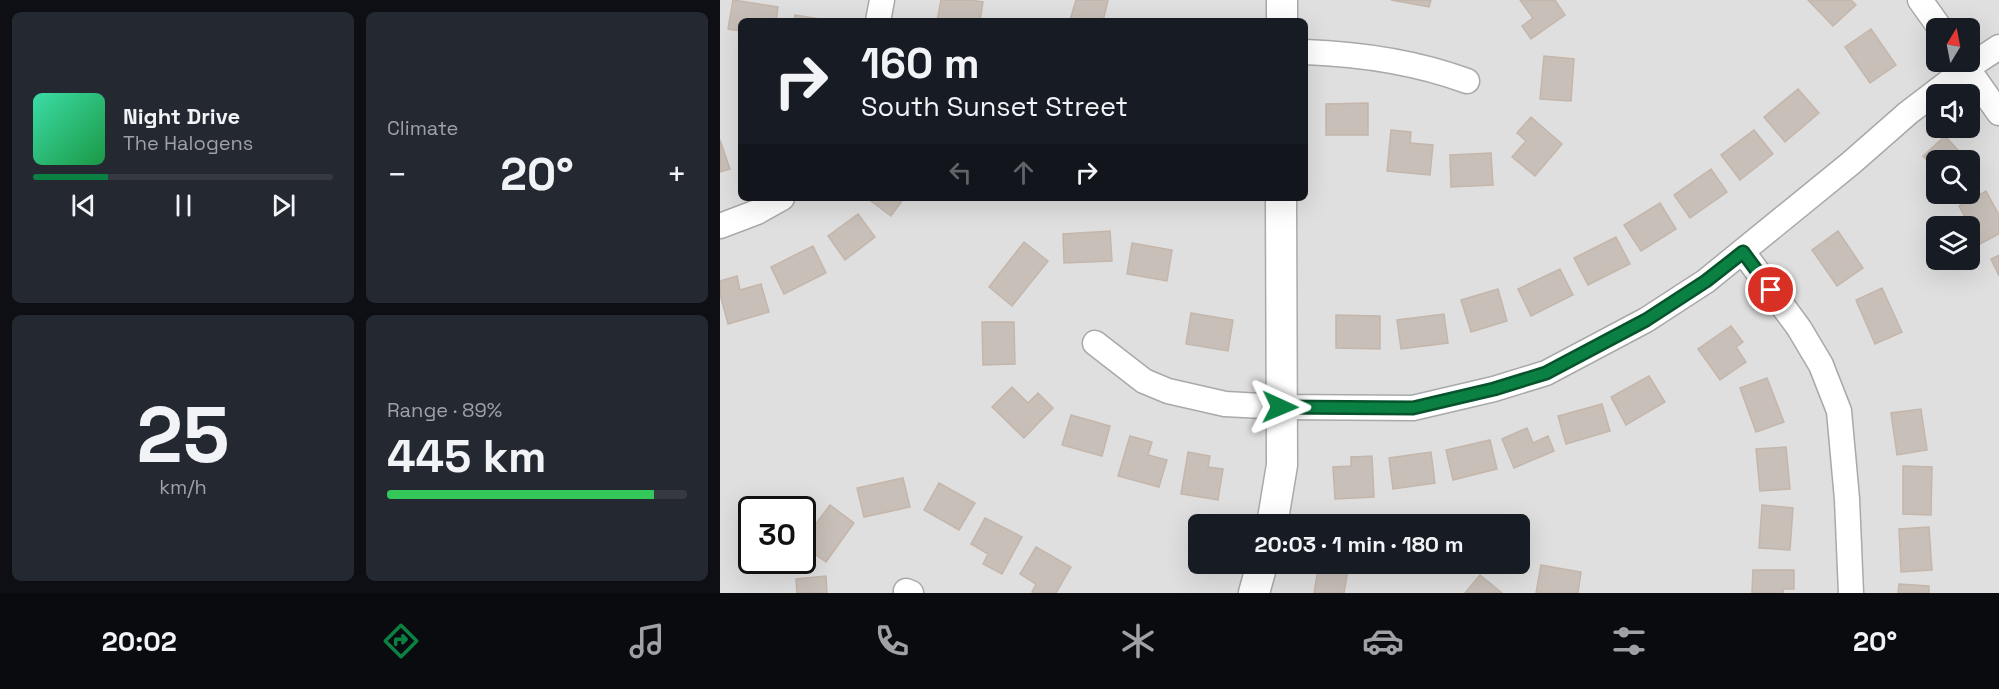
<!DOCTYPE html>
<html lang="en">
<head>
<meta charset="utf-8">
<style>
  body { margin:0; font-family:"Space Grotesk",sans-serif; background:#242831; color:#f1f3f6; height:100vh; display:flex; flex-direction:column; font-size:22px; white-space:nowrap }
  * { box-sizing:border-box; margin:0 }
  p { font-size:20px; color:#9ea1a6 }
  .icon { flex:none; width:33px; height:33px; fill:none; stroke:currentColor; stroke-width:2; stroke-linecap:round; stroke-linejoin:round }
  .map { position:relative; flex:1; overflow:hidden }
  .details { display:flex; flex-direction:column; gap:12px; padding:12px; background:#0d0f14; width:720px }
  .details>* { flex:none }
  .banner { position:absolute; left:18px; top:18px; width:570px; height:183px; border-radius:9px; box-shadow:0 6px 24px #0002; background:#171b24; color:#f1f3f6; overflow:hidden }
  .needle { width:39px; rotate:10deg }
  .buttons { position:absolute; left:1206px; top:18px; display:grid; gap:12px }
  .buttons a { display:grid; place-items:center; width:54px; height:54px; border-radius:9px; background:#171b24; box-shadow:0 6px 24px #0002; font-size:30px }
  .speed { position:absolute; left:18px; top:496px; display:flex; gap:12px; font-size:30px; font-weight:700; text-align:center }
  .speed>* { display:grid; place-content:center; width:78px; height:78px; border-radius:50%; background:#171b24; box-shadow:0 6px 24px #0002; line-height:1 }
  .speed .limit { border:3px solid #111; border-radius:9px; background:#fff; color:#111 }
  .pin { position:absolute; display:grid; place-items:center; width:51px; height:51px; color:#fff; margin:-26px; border:3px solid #fff; border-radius:50%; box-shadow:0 2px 6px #0007 }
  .me { position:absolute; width:66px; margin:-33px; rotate:91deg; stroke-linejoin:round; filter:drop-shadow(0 0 4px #0008) }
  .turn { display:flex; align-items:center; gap:21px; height:126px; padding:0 24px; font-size:27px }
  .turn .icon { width:78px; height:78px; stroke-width:2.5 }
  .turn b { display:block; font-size:42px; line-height:51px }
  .lanes { display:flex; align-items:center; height:57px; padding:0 24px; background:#0003; justify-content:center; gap:30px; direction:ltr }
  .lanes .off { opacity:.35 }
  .big { font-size:45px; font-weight:600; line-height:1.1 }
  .details .widget { flex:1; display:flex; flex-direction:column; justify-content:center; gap:9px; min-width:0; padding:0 21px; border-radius:9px; background:#242831 }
  .details .dial { align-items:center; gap:0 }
  .dial b { font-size:78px; line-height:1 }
  .song { display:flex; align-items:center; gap:18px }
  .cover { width:72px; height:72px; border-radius:9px; background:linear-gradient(135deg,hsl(160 70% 55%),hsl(140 70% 35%)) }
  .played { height:6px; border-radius:3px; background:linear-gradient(90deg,#0b8043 25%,#363941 25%) }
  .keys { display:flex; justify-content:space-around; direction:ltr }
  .heat { display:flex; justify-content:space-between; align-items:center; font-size:33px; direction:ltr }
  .charge { height:9px; border-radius:4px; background:linear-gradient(90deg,#34c759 89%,#363941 0) }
  .details .tiles { flex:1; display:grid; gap:12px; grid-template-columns:repeat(2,1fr) }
  .trip { position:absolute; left:468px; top:514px; width:342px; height:60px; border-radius:9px; background:#171b24; box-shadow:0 6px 24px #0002; font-weight:600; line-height:60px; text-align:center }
  .tab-bar { display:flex; height:96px; justify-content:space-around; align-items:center; background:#090b0e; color:#9ea1a6 }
  .tab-bar .icon { width:42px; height:42px }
  .tab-bar .active { color:#0b8043 }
  .tab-bar b { font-size:27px; color:#f1f3f6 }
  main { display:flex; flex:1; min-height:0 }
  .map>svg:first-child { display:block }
  .residential { fill:#e0dfdf; fill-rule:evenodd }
  .building { fill:#c7bfb8; stroke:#c4b6ab; stroke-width:1.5 }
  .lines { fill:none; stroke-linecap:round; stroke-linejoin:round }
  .minor-casing { stroke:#a9a9a9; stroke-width:27 }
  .tertiary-casing { stroke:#a9a9a9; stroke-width:33 }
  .minor { stroke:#fff; stroke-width:24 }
  .tertiary { stroke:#fff; stroke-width:30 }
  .route-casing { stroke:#07532c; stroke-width:15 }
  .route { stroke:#0b8043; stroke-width:10 }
</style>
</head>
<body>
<main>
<section class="details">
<div class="tiles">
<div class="widget">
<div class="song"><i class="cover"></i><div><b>Night Drive</b><p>The Halogens</p></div></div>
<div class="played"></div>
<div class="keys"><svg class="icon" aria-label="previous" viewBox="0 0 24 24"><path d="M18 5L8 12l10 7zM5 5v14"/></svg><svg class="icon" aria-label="pause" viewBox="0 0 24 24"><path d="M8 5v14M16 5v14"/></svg><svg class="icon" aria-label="next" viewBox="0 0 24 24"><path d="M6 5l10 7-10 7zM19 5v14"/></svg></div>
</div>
<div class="widget"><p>Climate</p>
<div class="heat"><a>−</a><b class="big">20°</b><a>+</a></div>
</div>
<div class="widget dial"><b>25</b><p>km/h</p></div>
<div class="widget"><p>Range · 89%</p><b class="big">445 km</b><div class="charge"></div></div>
</div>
</section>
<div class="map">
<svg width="1279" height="593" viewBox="0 0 1279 593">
  <rect width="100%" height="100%" fill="#f2efe9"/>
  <path class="residential" d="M0 0H1279V593H0ZM21 21H585V198H21ZM1216 28H1250V62H1216ZM1216 94H1250V128H1216ZM1216 160H1250V194H1216ZM1216 226H1250V260H1216ZM32 510H82V561H32ZM478 525H800V564H478Z"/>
  <path class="building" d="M13 0 58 7 56 21H21V31L8 29Z
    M221 0H250L263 2 260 21H217Z
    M356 0H388L383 21 350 20Z
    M671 0H711L709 7Z
    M800 0H835L845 15 811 39 802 26 813 18Z
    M1088 0H1131L1136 5 1113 26Z
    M75 15 112 21H74Z
    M1151 29 1176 65 1150 83 1125 47Z
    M824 56 854 59 851 101 820 99Z
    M1078 89 1099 113 1065 142 1044 117Z
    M648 103V135H606V104Z
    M811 117 842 144 815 176 792 157 806 141 797 133Z
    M671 130 691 132 690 143 713 145 710 175 667 171Z
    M1034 130 1053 154 1020 180 1001 155Z
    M1225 136 1247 160H1216V170L1203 156Z
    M0 140 10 169 0 172Z
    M771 153 773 185 731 187 730 155Z
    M991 169 1007 192 970 218 954 195Z
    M1266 191 1279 215V234L1260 244 1239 206Z
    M147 198H184L171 216Z
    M940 203 956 229 921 251 904 225Z
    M138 214 155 237 125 260 108 236Z
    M390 231 392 261 344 263 343 234Z
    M1118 231 1143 268 1117 286 1092 250Z
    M896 237 910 264 868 285 854 258Z
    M304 242 328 261 292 306 269 287Z
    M412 243 452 250 447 281 407 274Z
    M93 246 106 273 64 294 51 267Z
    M1279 255V276L1271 259Z
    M840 269 853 295 811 316 798 289Z
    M17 276 20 290 41 284 49 312 8 324 0 294V281Z
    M1162 288 1182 332 1155 344 1136 300Z
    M778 289 787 321 751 332 741 300Z
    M471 313 513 320 508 351 466 344Z
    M724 314 728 343 681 349 677 320Z
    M616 315 660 316V349L616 348Z
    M262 322H294L295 364 263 365Z
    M1011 326 1023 342 1016 347 1026 362 1000 380 978 349Z
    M929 376 945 402 906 425 891 397Z
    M1047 378 1064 422 1036 432 1020 388Z
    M292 387 308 403 318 393 333 408 304 438 272 407Z
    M882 404 890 431 846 444 838 416Z
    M1201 409 1207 450 1177 455 1171 413Z
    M351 415 390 426 382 456 342 445Z
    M807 428 813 443 828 436 834 451 794 468 782 439Z
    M410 436 432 442 428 455 447 460 439 487 398 476Z
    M770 440 777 469 733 480 726 450Z
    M1066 447 1070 489 1040 491 1036 449Z
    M468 452 490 456 488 467 503 469 498 500 461 494Z
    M711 452 715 483 673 489 669 458Z
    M652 456 654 497 615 499 613 467 631 466V457Z
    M1183 466 1212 467 1211 515 1183 514Z
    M183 478 190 507 144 517 137 488Z
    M219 483 255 503 239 530 204 510Z
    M110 505 134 523 106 562 82 545V542Z
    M1042 505 1073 508 1070 550 1039 548Z
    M265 518 302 537 282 574 263 564 268 554 251 544Z
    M1209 527 1212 570 1181 572 1179 529Z
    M316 547 351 567 336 593H314L312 592 316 584 300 574Z
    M599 564H629L624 593H594Z
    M821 565 861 572 858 593H816Z
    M1033 570H1074V589H1063V593H1032Z
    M760 575 782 593H745Z
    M106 576 107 593H77L76 579Z
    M1179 584 1209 586V593H1178Z"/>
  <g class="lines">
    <defs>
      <path id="minor" d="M1200 0 1220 28
        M158 21 162 0
        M585 52C640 54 695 62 747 81
        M1243 62 1279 113
        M0 226 37 212 62 198
        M1023 252 1079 328 1101 365 1119 411 1127 499 1131 593
        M375 343 424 381 448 391 505 404 560 407 693 408 774 389 826 373 926 320 986 281 1131 163 1188 113 1247 68 1279 47
        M186 591 191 593"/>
      <path id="tertiary" d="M562 21V0
        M552 525 562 465 561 198
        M534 593 542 564"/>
    </defs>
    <use href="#minor" class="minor-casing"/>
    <use href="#tertiary" class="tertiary-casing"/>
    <use href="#minor" class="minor"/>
    <use href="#tertiary" class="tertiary"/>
  </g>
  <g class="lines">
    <defs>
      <path id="route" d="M560 407 693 408 774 389 826 373 926 320 986 281 1023 252 1051 290"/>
    </defs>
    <use href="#route" class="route-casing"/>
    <use href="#route" class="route"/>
  </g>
</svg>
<div class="buttons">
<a><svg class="needle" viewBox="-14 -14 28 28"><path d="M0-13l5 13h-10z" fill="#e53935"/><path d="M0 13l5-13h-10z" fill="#9ea1a6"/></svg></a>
<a><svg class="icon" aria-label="sound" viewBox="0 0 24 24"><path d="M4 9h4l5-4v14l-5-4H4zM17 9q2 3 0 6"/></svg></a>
<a><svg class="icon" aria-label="search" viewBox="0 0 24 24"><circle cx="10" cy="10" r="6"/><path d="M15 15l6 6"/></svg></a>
<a><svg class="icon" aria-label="layers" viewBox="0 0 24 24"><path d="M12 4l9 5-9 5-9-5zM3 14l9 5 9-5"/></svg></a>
</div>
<div class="speed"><div class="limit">30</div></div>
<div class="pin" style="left:1051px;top:290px;background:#d93025"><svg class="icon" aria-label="arrive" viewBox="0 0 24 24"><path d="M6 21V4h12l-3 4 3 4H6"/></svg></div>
<svg class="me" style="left:560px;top:407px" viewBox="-20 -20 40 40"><path d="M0-17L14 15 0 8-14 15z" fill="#0b8043" stroke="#fff" stroke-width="4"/></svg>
<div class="trip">20:03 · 1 min · 180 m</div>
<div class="banner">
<div class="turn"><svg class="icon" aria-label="right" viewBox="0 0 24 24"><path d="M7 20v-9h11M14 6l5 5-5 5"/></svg><div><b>160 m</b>South Sunset Street</div></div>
<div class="lanes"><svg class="icon off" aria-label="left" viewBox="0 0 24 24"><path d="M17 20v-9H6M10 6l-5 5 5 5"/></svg><svg class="icon off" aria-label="ahead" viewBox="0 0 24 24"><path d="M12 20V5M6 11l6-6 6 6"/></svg><svg class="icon" aria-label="right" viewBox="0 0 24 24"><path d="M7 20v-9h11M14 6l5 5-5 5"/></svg></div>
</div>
</div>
</main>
<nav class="tab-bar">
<b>20:02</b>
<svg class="icon active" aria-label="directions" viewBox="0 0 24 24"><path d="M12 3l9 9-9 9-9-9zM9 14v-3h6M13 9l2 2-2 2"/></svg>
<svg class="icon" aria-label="music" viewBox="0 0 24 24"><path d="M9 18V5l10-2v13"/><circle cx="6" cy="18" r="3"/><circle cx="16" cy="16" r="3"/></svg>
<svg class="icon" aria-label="phone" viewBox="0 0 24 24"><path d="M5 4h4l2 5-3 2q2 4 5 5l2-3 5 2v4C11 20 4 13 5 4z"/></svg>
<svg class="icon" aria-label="climate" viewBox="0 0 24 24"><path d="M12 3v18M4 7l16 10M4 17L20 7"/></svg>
<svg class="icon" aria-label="car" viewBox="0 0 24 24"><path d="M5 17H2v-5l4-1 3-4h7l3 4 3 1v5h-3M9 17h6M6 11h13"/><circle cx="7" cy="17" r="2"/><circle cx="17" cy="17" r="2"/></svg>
<svg class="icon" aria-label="filters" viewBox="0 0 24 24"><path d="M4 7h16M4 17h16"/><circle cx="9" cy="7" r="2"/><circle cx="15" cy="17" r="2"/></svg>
<b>20°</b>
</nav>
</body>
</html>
